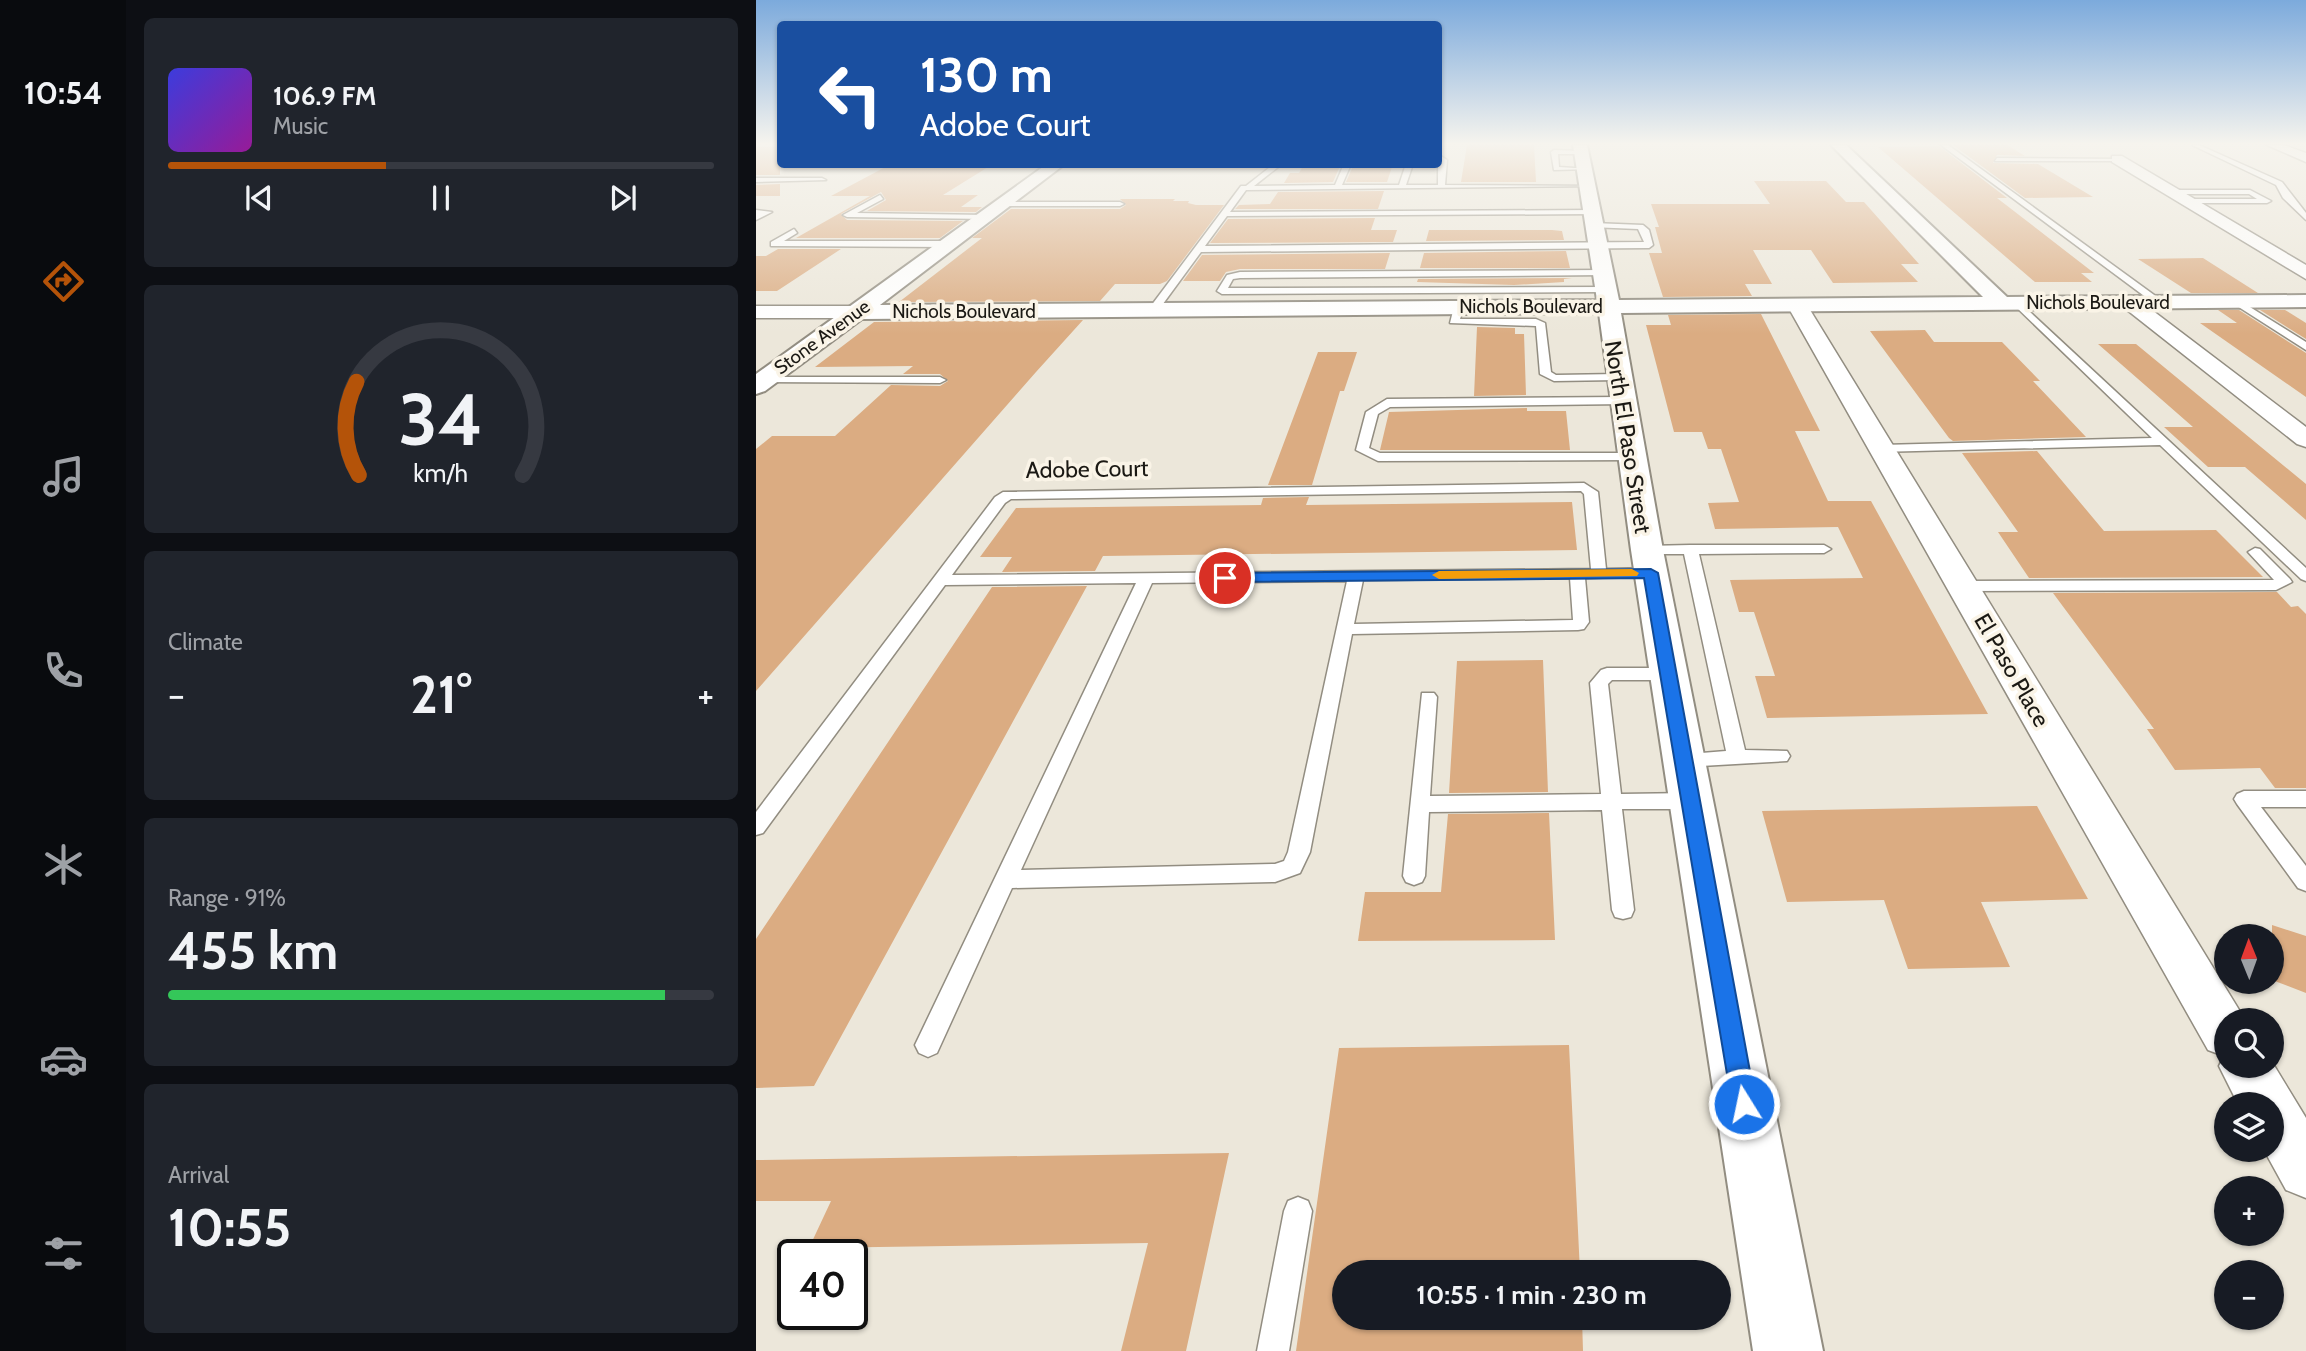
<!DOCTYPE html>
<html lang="en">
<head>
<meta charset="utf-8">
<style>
  body { margin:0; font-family:Cabin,sans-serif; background:#20242c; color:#f1f3f6; height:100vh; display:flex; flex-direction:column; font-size:26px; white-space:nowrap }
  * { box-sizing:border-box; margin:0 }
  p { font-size:23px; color:#9ea1a6 }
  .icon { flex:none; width:38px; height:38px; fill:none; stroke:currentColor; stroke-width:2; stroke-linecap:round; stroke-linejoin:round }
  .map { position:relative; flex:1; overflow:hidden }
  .side { display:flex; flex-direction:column; gap:18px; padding:18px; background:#0d0f14; width:630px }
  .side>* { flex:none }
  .hud { position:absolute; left:21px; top:21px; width:665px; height:147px; border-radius:7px; box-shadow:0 2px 5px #0004; background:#1a4fa0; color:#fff; overflow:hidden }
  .needle { width:46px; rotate:359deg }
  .buttons { position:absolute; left:1458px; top:924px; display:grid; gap:14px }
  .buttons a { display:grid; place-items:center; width:70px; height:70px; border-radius:50%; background:#171b24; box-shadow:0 2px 5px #0004; font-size:35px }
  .speed { position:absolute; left:21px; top:1239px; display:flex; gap:14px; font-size:35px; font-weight:700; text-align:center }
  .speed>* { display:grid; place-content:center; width:91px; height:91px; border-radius:50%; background:#171b24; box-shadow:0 2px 5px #0004; line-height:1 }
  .speed .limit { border:4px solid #111; border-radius:10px; background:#fff; color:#111 }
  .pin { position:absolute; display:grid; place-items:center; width:60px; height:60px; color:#fff; margin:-30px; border:4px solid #fff; border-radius:50%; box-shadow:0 2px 7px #0007 }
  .me { position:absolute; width:77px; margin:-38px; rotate:350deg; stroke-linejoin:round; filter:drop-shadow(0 0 5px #0008) }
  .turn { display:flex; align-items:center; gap:24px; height:147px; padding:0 28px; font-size:32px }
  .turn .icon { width:91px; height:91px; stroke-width:2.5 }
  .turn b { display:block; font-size:49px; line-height:60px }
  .big { font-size:52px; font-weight:700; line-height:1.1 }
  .side .card { flex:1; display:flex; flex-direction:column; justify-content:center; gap:10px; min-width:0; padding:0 24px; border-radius:10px; background:#20242c }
  .side .dial { align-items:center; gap:0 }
  .dial svg { height:182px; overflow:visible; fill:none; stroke:#363941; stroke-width:7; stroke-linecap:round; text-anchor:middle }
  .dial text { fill:#f1f3f6; stroke:none }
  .song { display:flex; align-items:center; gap:21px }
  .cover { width:84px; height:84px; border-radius:10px; background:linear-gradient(135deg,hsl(240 70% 55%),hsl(300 70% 35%)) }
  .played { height:7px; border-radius:4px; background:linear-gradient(90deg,#b45309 40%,#363941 40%) }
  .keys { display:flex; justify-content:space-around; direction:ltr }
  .heat { display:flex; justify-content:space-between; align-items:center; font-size:38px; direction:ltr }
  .charge { height:10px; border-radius:5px; background:linear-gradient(90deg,#34c759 91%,#363941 0) }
  .trip { position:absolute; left:576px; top:1260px; width:399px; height:70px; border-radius:35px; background:#171b24; box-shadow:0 2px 5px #0004; font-weight:700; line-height:70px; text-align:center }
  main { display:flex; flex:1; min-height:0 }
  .menu { display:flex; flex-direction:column; width:126px; justify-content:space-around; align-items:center; background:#090b0e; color:#9ea1a6 }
  .menu .icon { width:49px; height:49px }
  .menu .active { color:#b45309 }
  .menu b { font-size:32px; color:#f1f3f6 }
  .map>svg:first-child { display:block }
  .building { fill:#dbac82 }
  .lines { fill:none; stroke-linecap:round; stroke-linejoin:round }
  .service-casing { stroke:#928d81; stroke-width:3 }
  .minor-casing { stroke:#928d81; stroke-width:3 }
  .tertiary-casing { stroke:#928d81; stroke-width:4 }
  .service { fill:#fff; fill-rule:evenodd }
  .minor { fill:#fff; fill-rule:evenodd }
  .tertiary { fill:#fff; fill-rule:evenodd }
  .route { fill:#1a73e8; stroke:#114b97; stroke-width:2 }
  .slow { fill:#f59e0b }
  .labels { text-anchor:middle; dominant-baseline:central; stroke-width:7; stroke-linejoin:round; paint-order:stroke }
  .far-street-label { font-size:19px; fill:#1b1914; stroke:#faf4e7 }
  .street-label { font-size:23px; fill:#1b1914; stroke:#faf4e7 }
</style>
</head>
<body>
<main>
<nav class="menu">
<b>10:54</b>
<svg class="icon active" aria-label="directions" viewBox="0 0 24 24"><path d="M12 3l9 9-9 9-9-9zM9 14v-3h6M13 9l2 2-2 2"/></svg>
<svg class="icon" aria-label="music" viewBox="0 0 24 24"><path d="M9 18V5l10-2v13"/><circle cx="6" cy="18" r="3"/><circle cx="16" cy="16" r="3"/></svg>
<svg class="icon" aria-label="phone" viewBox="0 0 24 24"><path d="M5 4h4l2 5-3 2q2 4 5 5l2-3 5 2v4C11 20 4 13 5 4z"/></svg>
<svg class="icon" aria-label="climate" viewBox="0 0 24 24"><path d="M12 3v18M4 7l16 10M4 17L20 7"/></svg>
<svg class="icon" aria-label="car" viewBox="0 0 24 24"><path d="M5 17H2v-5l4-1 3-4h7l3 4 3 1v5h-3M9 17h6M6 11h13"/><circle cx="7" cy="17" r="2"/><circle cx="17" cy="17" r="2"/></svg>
<svg class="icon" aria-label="filters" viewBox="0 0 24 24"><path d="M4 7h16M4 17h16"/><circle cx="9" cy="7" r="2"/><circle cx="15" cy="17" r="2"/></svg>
</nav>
<section class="side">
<div class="card">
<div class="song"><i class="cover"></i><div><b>106.9 FM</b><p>Music</p></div></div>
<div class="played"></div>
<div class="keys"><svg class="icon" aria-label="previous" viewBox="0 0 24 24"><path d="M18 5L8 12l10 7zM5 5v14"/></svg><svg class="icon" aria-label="pause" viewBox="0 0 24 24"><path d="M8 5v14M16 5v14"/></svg><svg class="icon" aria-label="next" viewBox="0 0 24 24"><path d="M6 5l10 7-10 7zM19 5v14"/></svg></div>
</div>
<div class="card dial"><svg viewBox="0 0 100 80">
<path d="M14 69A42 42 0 1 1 86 69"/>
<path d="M14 69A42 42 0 0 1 13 28" stroke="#b45309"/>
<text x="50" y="56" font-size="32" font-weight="700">34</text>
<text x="50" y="72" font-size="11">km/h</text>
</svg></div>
<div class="card"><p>Climate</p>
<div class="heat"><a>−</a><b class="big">21°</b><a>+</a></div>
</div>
<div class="card"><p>Range · 91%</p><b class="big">455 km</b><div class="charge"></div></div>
<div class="card"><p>Arrival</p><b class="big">10:55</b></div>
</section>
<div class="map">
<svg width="1550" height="1351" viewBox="0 0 1550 1351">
  <rect width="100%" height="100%" fill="#ece7da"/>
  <path class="building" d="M711 145H778L780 182H705Z
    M1197 145H1251L1269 156 1241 155 1237 163 1282 164 1337 197 1269 198Z
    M1183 146 1251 198H1241L1338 273H1325L1336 282H1279L1122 147Z
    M0 147H24V175H0Z
    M135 164H237L187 195H222L205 207H226L220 212 111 211 130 200 125 192 85 214 91 220 207 221 184 238H40L114 196H75Z
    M637 164 631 182H590L597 166Z
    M547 166H584L577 182 528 183 534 173H543Z
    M998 181H1070L1090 202H1108L1163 264H1145L1162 282 1077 283 1055 250H997L1016 284H989L996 296 907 297 893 253H906L899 227H903L895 204H1014Z
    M24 184V196H0V185Z
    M628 191 622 209H479L483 205 514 204 522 192Z
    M313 199H419L417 201H433L432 203 440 205H468L411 281 404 284H359L344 301 143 302 226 238H216L255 209H364L370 205 364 199Z
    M619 218 615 230H641L637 242 454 243 472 219Z
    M673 230H796L806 231 808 240 670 241Z
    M22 249H85L21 291H0V256H10Z
    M810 251 814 268H664L668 253Z
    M634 253 629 269H484L470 272 464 281H427L446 255Z
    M1447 258 1502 293H1435L1382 259Z
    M816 278 808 279V282L758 285 661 282 662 279Z
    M1462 310H1483L1550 353V397L1444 323H1481Z
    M1504 310H1529L1550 323V339Z
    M1005 314 1064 431H1039L1072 501H1115L1232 714 1011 718 999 676H1019L998 612H983L974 580 1107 578 1082 527 959 529 952 503 983 502 965 449H952L946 432H918L890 325H915L912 315Z
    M327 320 280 372 0 691V449L16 436H79L135 385 184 386 192 381 184 374H147L157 366 59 367 118 322Z
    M721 327 759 328V334H768L770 395 718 396Z
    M1169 330 1178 342H1246L1284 381H1277L1330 437 1197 441 1193 438 1114 331Z
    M1342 344H1380L1550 484V520L1489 467H1452L1408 427H1437Z
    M562 352H601L588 391H584L556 485H512Z
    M771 408V411H810L814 450H624L633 412Z
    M1281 451 1348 531 1460 530 1507 577 1273 578 1242 532H1262L1206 453Z
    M553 497 550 505 816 502 821 550 347 556 339 571 246 572 256 557H224L260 508 505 505 507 498Z
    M331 586 58 1086 0 1088V939L236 587Z
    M1521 592 1535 607 1542 606 1550 614V788H1519L1504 768 1419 770 1391 729H1398L1297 593Z
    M787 660 792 792 693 793 701 661Z
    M1281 806 1332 899 1225 902 1254 967 1152 969 1128 900 1031 902 1006 811Z
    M793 813 799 940 602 941 609 892H685L692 814Z
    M1516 925 1550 936V993L1516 980Z
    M813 1045 824 1272H588V1318H826L827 1351H540L583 1048Z
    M473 1153 430 1351H365L392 1243 53 1248 75 1201H0V1160Z"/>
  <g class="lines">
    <defs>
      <path id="service" d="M1185 145H1192L1405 300V304H1399Z
        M1436 145H1443L1526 182 1550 213V220L1527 198 1520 185Z
        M798 150 827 151 825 154H802L803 167 834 169 798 170 795 152Z
        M682 154 691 160 689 185 838 186 490 190 474 212 838 210 842 212 838 214 471 216 449 246 888 242 882 229 834 227 837 223 887 225 893 230 897 245 893 248 445 252 401 312 392 310 485 186H490L518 164H526L498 186 579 185 588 164H595L586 185H643L650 164H657L650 185H682Z
        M1241 158 1366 159 1369 161H1239Z
        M0 178H66L70 180 0 182Z
        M1420 190H1494L1515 201 1511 203H1435L1432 199H1501L1493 194H1417Z
        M124 195 127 199 101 213 231 215 235 217 231 219 91 217 87 215Z
        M249 202H364L368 204 364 206H246Z
        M0 210 16 212 0 220Z
        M38 229 41 233 28 241H194L198 244 194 247 15 246V242Z
        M847 270 852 273 850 275 484 278 477 279 472 288 851 287 853 289 848 292 466 294 461 291 471 275 484 272Z
        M1481 299 1550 342V350L1478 304V300Z
        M1261 300 1550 568V581L1545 579 1404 445 1121 452V446L1126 445 1396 438 1258 305V301Z
        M703 304 708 307 704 319H780L789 323 795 372 800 375 862 374 868 377 862 380 798 381 784 374 780 326 694 323 698 307Z
        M9 377H184L190 380 184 383 5 382 3 380Z
        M866 397 870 398V404L634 407 622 414 613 448 624 453H880L881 456 875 460 622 461 600 450 610 412 631 399Z
        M828 483 842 492 850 569 895 568 903 573 900 576 829 578 833 622 828 629 822 630 596 634 554 852 544 873 519 882 256 888 181 1053 172 1057 163 1053 159 1045 380 583 189 585 7 833 0 835V812L239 497 247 492ZM825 491 828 494 835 569 196 575 249 503 255 499ZM814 578 817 620 598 624 607 580ZM591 581 532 852 528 861 519 864 265 870 396 583Z
        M934 545H1068L1075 549 1068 553 943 554 989 750 1031 751 1034 756 1031 761 928 767 921 765 918 760 921 755 970 751 928 554H891L884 550 891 546Z
        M1499 548 1504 549 1534 579 1536 582 1520 590 1207 591 1199 586 1207 581 1518 580 1492 552Z
        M851 668H913L922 674 913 680H856L852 684 865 794 935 793 942 796 945 801 942 806 935 809H866L878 910 875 917 867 919 859 917 856 910 846 810 673 812 669 876 666 882 658 885 650 882 647 876 666 693H678L681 697 674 796 845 794 834 683 845 670Z
        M1488 791H1550V807H1505L1550 866V891L1542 888 1481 804 1478 799 1481 794Z
        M542 1197 552 1201 556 1211 533 1351H501L528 1211 532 1201Z"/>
      <path id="minor" d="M1511 145H1528L1550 153V162Z
        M1356 156H1366L1550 265V279L1356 162Z
        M1373 296 1380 298 1550 427V447L1541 444 1366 306 1363 302 1366 298Z
        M1041 299 1051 305 1488 1018 1489 1020H1470V1066H1516V1062L1550 1118V1198L1530 1190 1508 1150H1516V1104H1482L1463 1066 1468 1056 1452 1050 1031 305Z
        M0 306H101L111 312 101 318H0Z"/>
      <path id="tertiary" d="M817 145H831L863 300 1227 297 1075 145H1090L1251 297 1550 295V307L865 313 907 550 1067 1351H997L875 550 843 313 106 319 9 391 0 394V374L291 164H309L124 305 841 300Z"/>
    </defs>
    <use href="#service" class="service-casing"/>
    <use href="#minor" class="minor-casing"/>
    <use href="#tertiary" class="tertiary-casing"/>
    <use href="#service" class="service"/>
    <use href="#minor" class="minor"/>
    <use href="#tertiary" class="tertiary"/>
  </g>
  <linearGradient id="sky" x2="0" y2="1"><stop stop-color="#7caadc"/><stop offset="0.43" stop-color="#f6f4ee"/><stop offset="1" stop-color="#f6f4ee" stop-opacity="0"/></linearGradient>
  <rect width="1550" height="334" fill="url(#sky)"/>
  <path class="route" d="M895 569 902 573 1000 1104 997 1112 988 1115 980 1112 976 1104 888 578 469 582 462 578 469 573Z"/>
  <path class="slow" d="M876 569 883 573 881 576 683 579 676 575 683 571Z"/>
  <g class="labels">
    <g class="far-street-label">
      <text x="1342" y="302">Nichols Boulevard</text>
      <text x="775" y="306">Nichols Boulevard</text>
      <text x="208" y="311">Nichols Boulevard</text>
      <text transform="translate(66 337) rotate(-36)">Stone Avenue</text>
    </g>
    <g class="street-label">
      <text transform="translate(872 437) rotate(81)">North El Paso Street</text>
      <text transform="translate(331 469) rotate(-1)">Adobe Court</text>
      <text transform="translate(1256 670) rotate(60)">El Paso Place</text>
    </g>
  </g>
</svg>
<div class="buttons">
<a><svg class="needle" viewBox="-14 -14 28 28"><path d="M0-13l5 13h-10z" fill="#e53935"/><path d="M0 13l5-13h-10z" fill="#9ea1a6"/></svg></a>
<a><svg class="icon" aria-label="search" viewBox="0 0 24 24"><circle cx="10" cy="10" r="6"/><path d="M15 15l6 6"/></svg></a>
<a><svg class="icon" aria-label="layers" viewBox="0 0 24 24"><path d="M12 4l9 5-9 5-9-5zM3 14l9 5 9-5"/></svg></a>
<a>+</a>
<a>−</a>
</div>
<div class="speed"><div class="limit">40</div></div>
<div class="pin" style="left:469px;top:578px;background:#d93025"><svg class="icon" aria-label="arrive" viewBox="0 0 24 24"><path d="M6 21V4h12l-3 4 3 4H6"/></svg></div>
<svg class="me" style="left:988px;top:1104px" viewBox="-20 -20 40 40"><circle r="17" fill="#1a73e8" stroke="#fff" stroke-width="3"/><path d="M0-11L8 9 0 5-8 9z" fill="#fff"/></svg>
<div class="trip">10:55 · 1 min · 230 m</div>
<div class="hud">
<div class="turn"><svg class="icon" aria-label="left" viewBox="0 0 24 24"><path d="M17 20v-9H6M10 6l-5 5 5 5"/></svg><div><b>130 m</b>Adobe Court</div></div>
</div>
</div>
</main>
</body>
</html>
